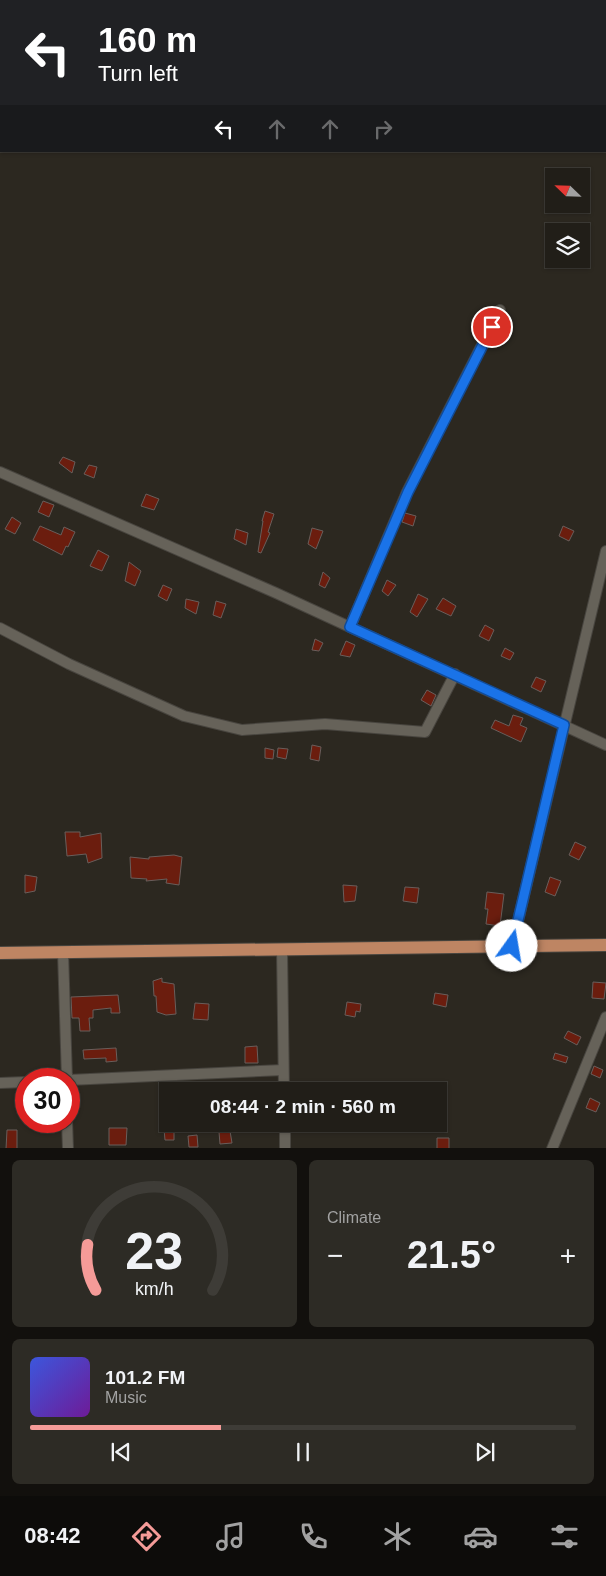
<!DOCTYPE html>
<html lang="en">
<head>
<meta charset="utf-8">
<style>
  body { margin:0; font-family:Helvetica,sans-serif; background:#2d2b25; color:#f1f3f6; height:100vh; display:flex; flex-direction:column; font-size:19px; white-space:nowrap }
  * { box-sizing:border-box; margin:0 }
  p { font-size:16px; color:#a2a2a2 }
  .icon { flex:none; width:28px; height:28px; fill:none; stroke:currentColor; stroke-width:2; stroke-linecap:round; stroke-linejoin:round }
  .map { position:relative; height:1148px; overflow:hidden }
  .sheet { display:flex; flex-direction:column; gap:12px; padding:12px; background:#12100d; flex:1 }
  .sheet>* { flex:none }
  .banner { position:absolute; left:0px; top:0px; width:606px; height:152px; box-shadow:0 1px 4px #0004,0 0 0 1px #3e3c37; background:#202124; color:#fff; overflow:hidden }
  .needle { width:32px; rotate:293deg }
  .controls { position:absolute; left:545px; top:168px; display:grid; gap:10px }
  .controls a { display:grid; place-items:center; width:45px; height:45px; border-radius:0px; background:#211e18; box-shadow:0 1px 4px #0004,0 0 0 1px #3e3c37; font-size:25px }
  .speed { position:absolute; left:15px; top:1068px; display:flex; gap:10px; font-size:25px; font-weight:700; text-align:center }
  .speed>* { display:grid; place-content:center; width:65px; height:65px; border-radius:50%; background:#211e18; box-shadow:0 1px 4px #0004,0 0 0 1px #3e3c37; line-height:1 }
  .speed .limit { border:8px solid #d22; background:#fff; color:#111 }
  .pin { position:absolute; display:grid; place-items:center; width:42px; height:42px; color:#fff; margin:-21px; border:2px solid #fff; border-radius:50%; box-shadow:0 1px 5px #0007 }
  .me { position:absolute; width:55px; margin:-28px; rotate:13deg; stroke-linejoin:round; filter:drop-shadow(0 0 4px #0008) }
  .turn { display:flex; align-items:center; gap:18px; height:105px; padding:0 15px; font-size:22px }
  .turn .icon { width:65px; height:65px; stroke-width:2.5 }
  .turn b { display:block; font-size:35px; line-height:42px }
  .lanes { display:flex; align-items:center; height:48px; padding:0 15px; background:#0003; justify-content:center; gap:25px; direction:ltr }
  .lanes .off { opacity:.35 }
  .big { font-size:38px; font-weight:700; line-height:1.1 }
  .sheet .tile { flex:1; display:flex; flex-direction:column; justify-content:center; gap:8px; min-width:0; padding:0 18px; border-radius:8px; background:#2d2b25 }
  .sheet .dial { align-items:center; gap:0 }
  .dial svg { height:130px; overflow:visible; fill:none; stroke:#3e3c37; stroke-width:7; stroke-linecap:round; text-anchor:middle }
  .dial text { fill:#f1f3f6; stroke:none }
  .song { display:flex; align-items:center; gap:15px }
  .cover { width:60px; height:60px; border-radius:8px; background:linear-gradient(135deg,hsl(230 70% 55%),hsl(280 70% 35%)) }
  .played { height:5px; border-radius:2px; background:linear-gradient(90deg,#f59b98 35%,#3e3c37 35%) }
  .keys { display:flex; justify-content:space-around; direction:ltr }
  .heat { display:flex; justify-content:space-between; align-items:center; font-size:28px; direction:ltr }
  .sheet .tiles { flex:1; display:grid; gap:12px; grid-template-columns:1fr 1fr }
  .tile:last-child { grid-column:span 2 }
  .trip { position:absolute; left:159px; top:1082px; width:288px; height:50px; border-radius:0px; background:#211e18; box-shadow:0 1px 4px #0004,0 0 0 1px #3e3c37; font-weight:700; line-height:50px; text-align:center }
  .tabs { display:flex; height:80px; justify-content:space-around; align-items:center; background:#0d0c0a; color:#a2a2a2 }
  .tabs .icon { width:35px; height:35px }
  .tabs .active { color:#f59b98 }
  .tabs b { font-size:22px; color:#f1f3f6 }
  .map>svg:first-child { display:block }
  .building { fill:#6b1d0e; stroke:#695e5b }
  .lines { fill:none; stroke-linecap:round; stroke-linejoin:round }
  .minor-casing { stroke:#48453f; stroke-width:12 }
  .major-casing { stroke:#48453f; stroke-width:14 }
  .minor { stroke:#666259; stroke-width:10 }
  .major { stroke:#be8563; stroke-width:12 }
  .route-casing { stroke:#114b97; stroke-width:12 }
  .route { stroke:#1a73e8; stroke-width:9 }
</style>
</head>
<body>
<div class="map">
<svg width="606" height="1149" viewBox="0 0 606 1149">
  <rect width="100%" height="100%" fill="#2c2820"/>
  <path class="building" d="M63 457 75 462 72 473 59 463Z
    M89 465 97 467 94 478 84 474Z
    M146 494 159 499 154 510 141 506Z
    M43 501 54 505 49 517 38 512Z
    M265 511 274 514 268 532 270 533 261 553 258 552 263 521H262Z
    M405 513 416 516 413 526 402 522Z
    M12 517 21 523 15 534 5 529Z
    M40 526 61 535 64 527 75 532 68 547 66 546 62 555 33 540Z
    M563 526 574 531 569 541 559 536Z
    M312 528 323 531 316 549 308 544Z
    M236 529 248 533 246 545 234 539Z
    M98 550 109 556 102 571 90 566Z
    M129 562 141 571 135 586 125 581Z
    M323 572 330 578 325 588 319 585Z
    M387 580 396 585 388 596 382 591Z
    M163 585 172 589 167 601 158 596Z
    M418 594 428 599 417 617 410 612Z
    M443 598 456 606 451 616 436 609Z
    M186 599 199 602 196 614 185 608Z
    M216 601 226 604 221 618 213 615Z
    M485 625 494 630 489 641 479 636Z
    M315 639 323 643 319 651 312 650Z
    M346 641 355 645 350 657 340 655Z
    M505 648 514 653 510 660 501 656Z
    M536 677 546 681 541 692 531 687Z
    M427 690 436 695 431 706 421 700Z
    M513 715 523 718 520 725 527 728 521 742 491 728 495 720 509 726Z
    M312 745 321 747 319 761 310 759Z
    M265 748 274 750 273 759 265 758Z
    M278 748 288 749 286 759 277 757Z
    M65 832H80V837L101 833 102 858 88 863 86 854 67 856Z
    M575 842 586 847 579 860 569 855Z
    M174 855 182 857 179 885 166 883 167 879 146 881 147 879 131 878 130 857 149 859V857Z
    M25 875 37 877 35 891 25 893Z
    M550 877 561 881 555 896 545 892Z
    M343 885 357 886 355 901 344 902Z
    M405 887 419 888 417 903 403 901Z
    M487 892 504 894 500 926 486 924 488 909H485Z
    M162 978V982L174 984 176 1014 166 1015 157 1012 156 996H154L153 981Z
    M593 982 606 983 604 999 592 998Z
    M435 993 448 995 446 1007 433 1004Z
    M118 995 120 1013H111V1008L93 1010V1018H89L90 1031H80L79 1018H72L71 997Z
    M347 1002 361 1004 360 1012 356 1011 355 1017 345 1015Z
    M195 1003 209 1004 208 1020 193 1019Z
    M568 1031 581 1037 577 1045 564 1038Z
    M257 1046 258 1063H245V1047Z
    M116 1048 117 1061 106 1062V1058L84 1059 83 1050Z
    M555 1053 568 1057 566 1063 553 1059Z
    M594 1066 603 1070 600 1078 591 1074Z
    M590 1098 600 1103 596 1112 586 1108Z
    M109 1128H127L126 1145H109Z
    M174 1128V1140H165L164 1129Z
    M7 1130H17V1149H6Z
    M230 1131 232 1143 220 1144 219 1132Z
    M197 1135 198 1147H189L188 1136Z
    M437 1138H449V1149H437Z"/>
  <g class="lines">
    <defs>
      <path id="minor" d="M0 472 276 593 606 745
        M350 627 407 492 500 310
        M0 628 69 664 184 716 242 730 325 724 425 732 455 674
        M512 946 606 551
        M282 949 284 1091
        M63 952 67 1079
        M69 1080 283 1070
        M0 1083 26 1082
        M67 1121 68 1149
        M285 1124V1149
        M552 1149 606 1017"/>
      <path id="major" d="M0 953 606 945"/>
    </defs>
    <use href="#minor" class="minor-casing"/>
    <use href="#major" class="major-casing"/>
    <use href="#minor" class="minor"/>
    <use href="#major" class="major"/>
  </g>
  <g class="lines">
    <defs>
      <path id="route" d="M492 327 408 492 350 627 564 725 512 946"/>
    </defs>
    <use href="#route" class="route-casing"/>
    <use href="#route" class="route"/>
  </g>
</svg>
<div class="controls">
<a><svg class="needle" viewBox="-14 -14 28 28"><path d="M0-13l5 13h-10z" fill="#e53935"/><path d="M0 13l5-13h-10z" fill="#a2a2a2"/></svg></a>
<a><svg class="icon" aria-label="layers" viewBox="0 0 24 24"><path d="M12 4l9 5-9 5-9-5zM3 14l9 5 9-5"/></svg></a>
</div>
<div class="speed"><div class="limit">30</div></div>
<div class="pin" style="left:492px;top:327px;background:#d93025"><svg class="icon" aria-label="arrive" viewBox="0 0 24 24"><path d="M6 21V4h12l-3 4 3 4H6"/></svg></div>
<svg class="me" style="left:512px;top:946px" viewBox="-20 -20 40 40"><circle r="19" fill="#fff"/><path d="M0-13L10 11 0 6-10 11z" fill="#1a73e8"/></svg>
<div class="trip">08:44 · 2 min · 560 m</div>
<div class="banner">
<div class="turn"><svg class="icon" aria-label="left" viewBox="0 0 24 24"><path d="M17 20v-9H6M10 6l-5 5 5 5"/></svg><div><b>160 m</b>Turn left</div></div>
<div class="lanes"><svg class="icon" aria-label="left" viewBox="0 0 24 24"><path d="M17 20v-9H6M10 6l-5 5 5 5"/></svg><svg class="icon off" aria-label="ahead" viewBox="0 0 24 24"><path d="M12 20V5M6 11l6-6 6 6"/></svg><svg class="icon off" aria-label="ahead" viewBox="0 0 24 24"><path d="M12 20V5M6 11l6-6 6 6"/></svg><svg class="icon off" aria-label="right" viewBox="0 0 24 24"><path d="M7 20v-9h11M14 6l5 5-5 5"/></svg></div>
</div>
</div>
<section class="sheet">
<div class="tiles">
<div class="tile dial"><svg viewBox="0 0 100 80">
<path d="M14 69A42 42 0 1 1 86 69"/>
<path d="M14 69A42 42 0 0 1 9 41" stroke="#f59b98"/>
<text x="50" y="56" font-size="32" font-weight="700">23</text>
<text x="50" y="72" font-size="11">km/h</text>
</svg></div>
<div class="tile"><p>Climate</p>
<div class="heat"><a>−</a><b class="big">21.5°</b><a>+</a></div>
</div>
<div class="tile">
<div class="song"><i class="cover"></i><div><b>101.2 FM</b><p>Music</p></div></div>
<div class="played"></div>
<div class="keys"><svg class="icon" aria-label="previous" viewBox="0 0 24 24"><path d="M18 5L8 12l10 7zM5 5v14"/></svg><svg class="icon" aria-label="pause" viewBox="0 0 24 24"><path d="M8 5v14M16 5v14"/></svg><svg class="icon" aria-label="next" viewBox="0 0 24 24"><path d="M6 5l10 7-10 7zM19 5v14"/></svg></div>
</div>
</div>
</section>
<nav class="tabs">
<b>08:42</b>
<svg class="icon active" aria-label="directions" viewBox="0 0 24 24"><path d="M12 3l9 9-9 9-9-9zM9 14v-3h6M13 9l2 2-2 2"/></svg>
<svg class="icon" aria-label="music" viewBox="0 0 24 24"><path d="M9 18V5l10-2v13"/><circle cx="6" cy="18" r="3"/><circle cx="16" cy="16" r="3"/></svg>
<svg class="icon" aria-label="phone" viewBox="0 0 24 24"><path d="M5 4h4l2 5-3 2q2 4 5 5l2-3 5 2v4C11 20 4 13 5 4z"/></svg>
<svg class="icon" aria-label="climate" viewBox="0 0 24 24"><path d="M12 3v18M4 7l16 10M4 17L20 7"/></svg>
<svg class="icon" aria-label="car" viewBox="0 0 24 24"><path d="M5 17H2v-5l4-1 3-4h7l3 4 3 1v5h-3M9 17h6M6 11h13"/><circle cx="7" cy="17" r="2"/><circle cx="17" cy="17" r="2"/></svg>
<svg class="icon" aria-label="filters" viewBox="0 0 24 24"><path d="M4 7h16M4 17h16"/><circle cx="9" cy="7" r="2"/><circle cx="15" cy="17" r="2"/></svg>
</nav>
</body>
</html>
